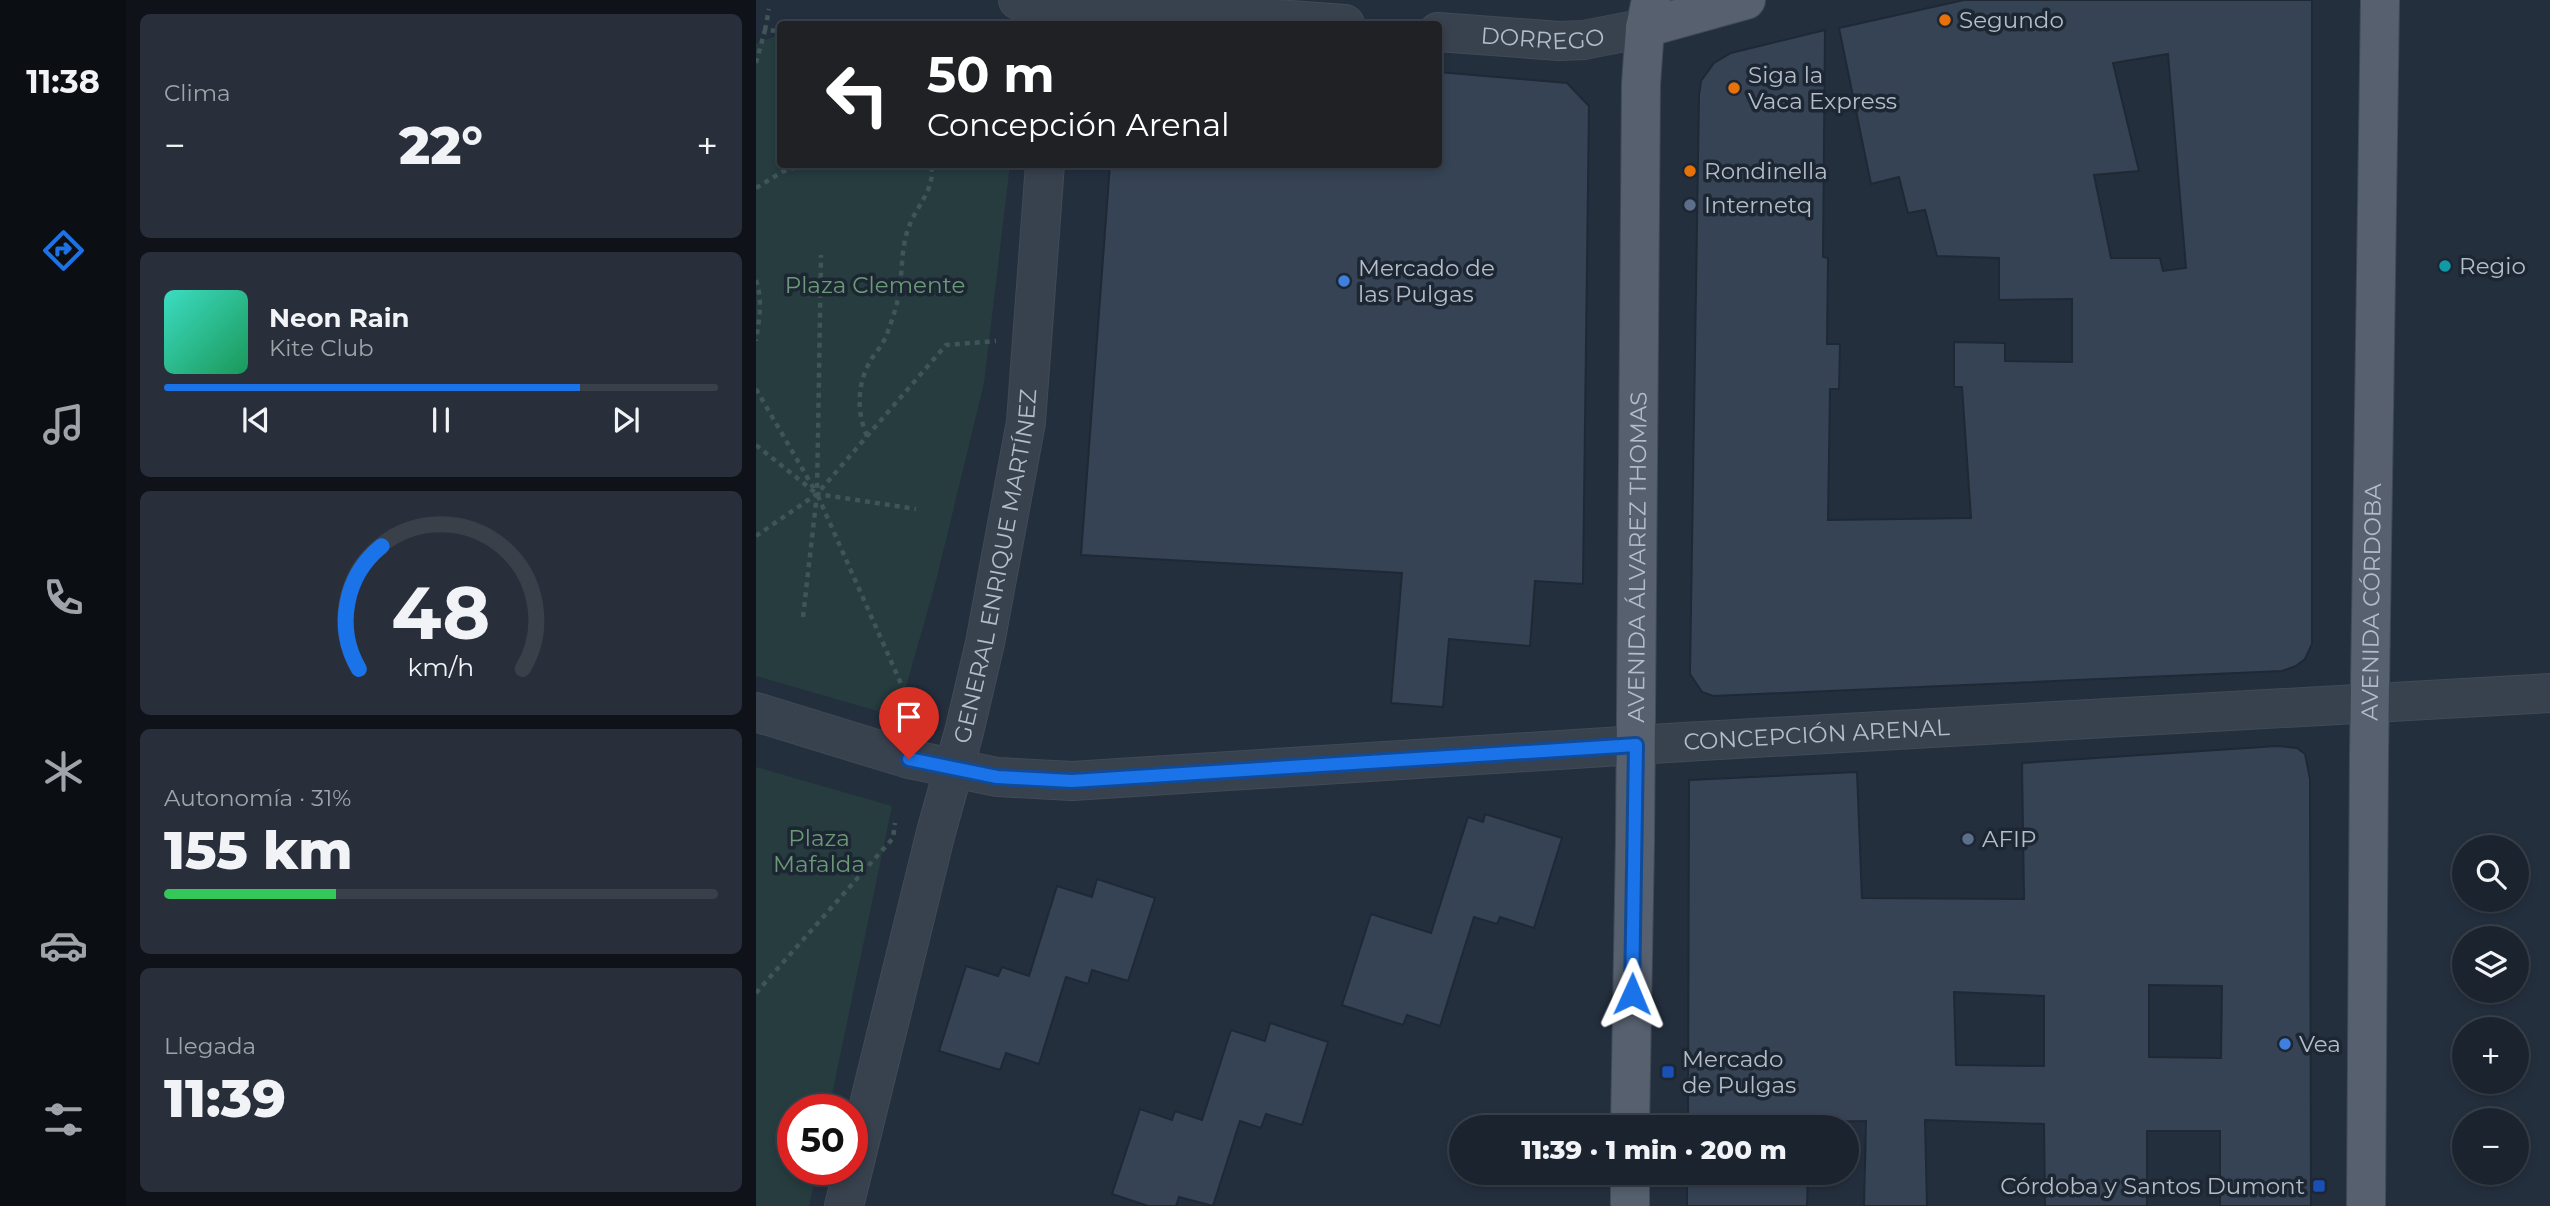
<!DOCTYPE html>
<html lang="es">
<head>
<meta charset="utf-8">
<style>
  body { margin:0; font-family:Montserrat,sans-serif; background:#282f3a; color:#f1f3f6; height:100vh; display:flex; flex-direction:column; font-size:26px; white-space:nowrap }
  * { box-sizing:border-box; margin:0 }
  p { font-size:23px; color:#a0a4aa }
  .icon { flex:none; width:38px; height:38px; fill:none; stroke:currentColor; stroke-width:2; stroke-linecap:round; stroke-linejoin:round }
  .map { position:relative; flex:1; overflow:hidden }
  .side { display:flex; flex-direction:column; gap:14px; padding:14px; background:#0f1319; width:630px }
  .side>* { flex:none }
  .banner { position:absolute; left:21px; top:21px; width:665px; height:147px; border-radius:7px; box-shadow:0 4px 10px #0003,0 0 0 2px #39404a; background:#202124; color:#fff; overflow:hidden }
  .controls { position:absolute; left:1696px; top:835px; display:grid; gap:14px }
  .controls a { display:grid; place-items:center; width:77px; height:77px; border-radius:50%; background:#1b232e; box-shadow:0 4px 10px #0003,0 0 0 2px #39404a; font-size:35px }
  .speed { position:absolute; left:21px; top:1094px; display:flex; gap:14px; font-size:35px; font-weight:700; text-align:center }
  .speed>* { display:grid; place-content:center; width:91px; height:91px; border-radius:50%; background:#1b232e; box-shadow:0 4px 10px #0003,0 0 0 2px #39404a; line-height:1 }
  .speed .limit { border:10px solid #d22; background:#fff; color:#111 }
  .pin { position:absolute; display:grid; place-items:center; width:60px; height:60px; color:#fff; margin:-72px -30px; border-radius:50% 50% 50% 0; rotate:-45deg; box-shadow:0 0 7px #0007 }
  .pin .icon { rotate:45deg }
  .me { position:absolute; width:77px; margin:-38px; rotate:1deg; stroke-linejoin:round; filter:drop-shadow(0 0 5px #0008) }
  .turn { display:flex; align-items:center; gap:24px; height:147px; padding:0 35px; font-size:32px }
  .turn .icon { width:91px; height:91px; stroke-width:2.5 }
  .turn b { display:block; font-size:49px; line-height:60px }
  .big { font-size:52px; font-weight:800; line-height:1.1 }
  .side .widget { flex:1; display:flex; flex-direction:column; justify-content:center; gap:10px; min-width:0; padding:0 24px; border-radius:10px; background:#282f3a }
  .side .dial { align-items:center; gap:0 }
  .dial svg { height:182px; overflow:visible; fill:none; stroke:#39404a; stroke-width:7; stroke-linecap:round; text-anchor:middle }
  .dial text { fill:#f1f3f6; stroke:none }
  .song { display:flex; align-items:center; gap:21px }
  .cover { width:84px; height:84px; border-radius:10px; background:linear-gradient(135deg,hsl(170 70% 55%),hsl(150 70% 35%)) }
  .played { height:7px; border-radius:4px; background:linear-gradient(90deg,#1a73e8 75%,#39404a 75%) }
  .keys { display:flex; justify-content:space-around; direction:ltr }
  .heat { display:flex; justify-content:space-between; align-items:center; font-size:38px; direction:ltr }
  .charge { height:10px; border-radius:5px; background:linear-gradient(90deg,#34c759 31%,#39404a 0) }
  .trip { position:absolute; left:693px; top:1115px; width:410px; height:70px; border-radius:35px; background:#1b232e; box-shadow:0 4px 10px #0003,0 0 0 2px #39404a; font-weight:800; line-height:70px; text-align:center }
  main { display:flex; flex:1; min-height:0 }
  .dock { display:flex; flex-direction:column; width:126px; justify-content:space-around; align-items:center; background:#0b0e12; color:#a0a4aa }
  .dock .icon { width:49px; height:49px }
  .dock .current { color:#1a73e8 }
  .dock b { font-size:32px; color:#f1f3f6 }
  .map>svg:first-child { display:block }
  .green { fill:#263c3f }
  .building { fill:#364354; stroke:#1f2835; stroke-width:2; fill-rule:evenodd }
  .lines { fill:none; stroke-linecap:round; stroke-linejoin:round }
  .minor-casing { stroke:#414a57; stroke-width:40 }
  .major-casing { stroke:#414a57; stroke-width:40 }
  .path { stroke:#3f5557; stroke-width:4.5; stroke-dasharray:5 5; stroke-linecap:butt }
  .minor { stroke:#38414e; stroke-width:38 }
  .major { stroke:#56606e; stroke-width:38 }
  .route-casing { stroke:#114b97; stroke-width:18 }
  .route { stroke:#1a73e8; stroke-width:12 }
  .food-dot { fill:#e8710a; stroke:#1d2633; stroke-width:2.5 }
  .service-dot { fill:#5c6f8a; stroke:#1d2633; stroke-width:2.5 }
  .culture-dot { fill:#0f9aa8; stroke:#1d2633; stroke-width:2.5 }
  .shop-dot { fill:#3f7fe0; stroke:#1d2633; stroke-width:2.5 }
  .transit-dot { fill:#1a4fb4; stroke:#1d2633; stroke-width:2.5 }
  .labels { text-anchor:middle; dominant-baseline:central; stroke-width:7; stroke-linejoin:round; paint-order:stroke }
  .poi-label { font-size:23px; fill:#b4bcc9; stroke:#1d2633; text-anchor:start }
  .street-label { font-size:23px; fill:#b4bcc9; stroke:#1d2633 }
  .park-label { font-size:23px; fill:#6b9a76; stroke:#1d2633 }
</style>
</head>
<body>
<main>
<nav class="dock">
<b>11:38</b>
<svg class="icon current" aria-label="directions" viewBox="0 0 24 24"><path d="M12 3l9 9-9 9-9-9zM9 14v-3h6M13 9l2 2-2 2"/></svg>
<svg class="icon" aria-label="music" viewBox="0 0 24 24"><path d="M9 18V5l10-2v13"/><circle cx="6" cy="18" r="3"/><circle cx="16" cy="16" r="3"/></svg>
<svg class="icon" aria-label="phone" viewBox="0 0 24 24"><path d="M5 4h4l2 5-3 2q2 4 5 5l2-3 5 2v4C11 20 4 13 5 4z"/></svg>
<svg class="icon" aria-label="climate" viewBox="0 0 24 24"><path d="M12 3v18M4 7l16 10M4 17L20 7"/></svg>
<svg class="icon" aria-label="car" viewBox="0 0 24 24"><path d="M5 17H2v-5l4-1 3-4h7l3 4 3 1v5h-3M9 17h6M6 11h13"/><circle cx="7" cy="17" r="2"/><circle cx="17" cy="17" r="2"/></svg>
<svg class="icon" aria-label="filters" viewBox="0 0 24 24"><path d="M4 7h16M4 17h16"/><circle cx="9" cy="7" r="2"/><circle cx="15" cy="17" r="2"/></svg>
</nav>
<section class="side">
<div class="widget"><p>Clima</p>
<div class="heat"><a>−</a><b class="big">22°</b><a>+</a></div>
</div>
<div class="widget">
<div class="song"><i class="cover"></i><div><b>Neon Rain</b><p>Kite Club</p></div></div>
<div class="played"></div>
<div class="keys"><svg class="icon" aria-label="previous" viewBox="0 0 24 24"><path d="M18 5L8 12l10 7zM5 5v14"/></svg><svg class="icon" aria-label="pause" viewBox="0 0 24 24"><path d="M8 5v14M16 5v14"/></svg><svg class="icon" aria-label="next" viewBox="0 0 24 24"><path d="M6 5l10 7-10 7zM19 5v14"/></svg></div>
</div>
<div class="widget dial"><svg viewBox="0 0 100 80">
<path d="M14 69A42 42 0 1 1 86 69"/>
<path d="M14 69A42 42 0 0 1 24 15" stroke="#1a73e8"/>
<text x="50" y="56" font-size="32" font-weight="700">48</text>
<text x="50" y="72" font-size="11">km/h</text>
</svg></div>
<div class="widget"><p>Autonomía · 31%</p><b class="big">155 km</b><div class="charge"></div></div>
<div class="widget"><p>Llegada</p><b class="big">11:39</b></div>
</section>
<div class="map">
<svg width="1794" height="1206" viewBox="0 0 1794 1206">
  <rect width="100%" height="100%" fill="#242f3e"/>
  <path class="green" d="M24 34V164L254 165 228 383 180 581 145 704 125 712 0 676V44Z
    M0 767 136 806 73 1109 37 1110V1169H61L53 1206H0Z"/>
  <path class="building" d="M1208 0H1556V644L1549 659 1540 666 1526 671 957 696 946 692 934 674 943 95 945 81 958 63 975 53 1069 30 1067 257 1072 258 1071 344H1084L1083 389H1074L1072 520 1215 518 1206 387H1198V342L1249 343V361L1316 362V299L1243 300V258L1181 256 1169 210 1152 213 1143 177 1115 184 1083 28ZM1412 54 1430 268 1407 271 1404 258H1355L1338 175 1383 171 1357 63Z
    M682 72 811 83 833 106 827 584 779 581 774 646 693 639 687 707 635 703 646 573 325 555 354 164H682Z
    M1521 746 1541 748 1549 754 1554 779 1555 1206H1464V1131H1391V1206H1289L1288 1124 1169 1120 1171 1206H1108L1110 1121 1053 1122V1127H932L933 780 1101 772 1106 898 1268 899 1266 763ZM1393 985 1466 986 1465 1058 1393 1057ZM1198 992 1288 996V1066L1200 1065Z
    M729 814 806 838 778 928 744 917 741 924 718 917 684 1026 651 1015 647 1025 586 1005 615 914 675 933 712 817 727 822Z
    M341 879 399 898 372 981 336 970 332 984 310 977 283 1064 250 1053 244 1070 183 1051 210 966 242 976 246 967 273 976 301 886 336 897Z
    M514 1023 572 1042 546 1125 510 1114 505 1128 484 1121 457 1206 423 1197 420 1206H392L356 1194 384 1109 416 1120 419 1111 446 1120 475 1030 509 1041Z
    M931 1172H1052L1051 1206H931Z"/>
  <g class="lines">
    <defs>
      <g id="minor">
        <path d="M262 0 589 24"/>
        <path id="s1" d="M682 32 803 41 828 40 889 28"/>
        <path id="s2" d="M0 712 153 759 241 777 316 781 928 742 1794 693"/>
        <path id="s3" d="M88 1206 180 832 208 732 229 643 270 422 289 164"/>
      </g>
      <g id="major">
        <path d="M889 28 990 0"/>
        <path id="s4" d="M874 1127 879 840 885 84 889 28 895 0"/>
        <path d="M874 1206V1172"/>
        <path id="s5" d="M1610 1206 1613 755 1624 0"/>
      </g>
    </defs>
    <use href="#minor" class="minor-casing"/>
    <use href="#major" class="major-casing"/>
    <path class="path" d="M9 30 13 9
      M0 63 9 30 24 31
      M0 188 26 172 48 164
      M0 280C7 302 3 319 0 341
      M0 389 61 494 160 509
      M111 436C100 411 101 382 116 358 121 351 127 344 130 336 135 324 139 311 142 299 147 275 144 247 154 224 162 204 180 188 175 164
      M0 445 61 494 162 722
      M0 536 61 494 190 345 240 341
      M47 617 61 494 65 255
      M0 993 137 838 139 823"/>
    <use href="#minor" class="minor"/>
    <use href="#major" class="major"/>
  </g>
  <g class="lines">
    <defs>
      <path id="route" d="M153 759 241 777 316 781 880 745 876 994"/>
    </defs>
    <use href="#route" class="route-casing"/>
    <use href="#route" class="route"/>
  </g>
  <g class="food-dot">
    <circle cx="1189" cy="20" r="7"/>
    <circle cx="978" cy="88" r="7"/>
    <circle cx="934" cy="171" r="7"/>
  </g>
  <g class="service-dot">
    <circle cx="934" cy="205" r="7"/>
    <circle cx="1212" cy="839" r="7"/>
  </g>
  <circle class="culture-dot" cx="1689" cy="266" r="7"/>
  <g class="shop-dot">
    <circle cx="588" cy="281" r="7"/>
    <circle cx="1529" cy="1044" r="7"/>
  </g>
  <g class="transit-dot">
    <rect x="905" y="1065" width="14" height="14" rx="3.5"/>
    <rect x="1556" y="1179" width="14" height="14" rx="3.5"/>
  </g>
  <g class="labels">
    <g class="poi-label">
      <text x="1203" y="20">Segundo</text>
      <text x="992" y="75">Siga la<tspan x="992" dy="26">Vaca Express</tspan></text>
      <text x="948" y="171">Rondinella</text>
      <text x="948" y="205">Internetq</text>
      <text x="1703" y="266">Regio</text>
      <text x="602" y="268">Mercado de<tspan x="602" dy="26">las Pulgas</tspan></text>
      <text x="1226" y="839">AFIP</text>
      <text x="1543" y="1044">Vea</text>
      <text x="926" y="1059">Mercado<tspan x="926" dy="26">de Pulgas</tspan></text>
      <text x="1549" y="1186" text-anchor="end">Córdoba y Santos Dumont</text>
    </g>
    <g class="street-label">
      <text stroke="none"><textPath href="#s1" startOffset="105">DORREGO</textPath></text>
      <text stroke="none"><textPath href="#s4" startOffset="570">AVENIDA ÁLVAREZ THOMAS</textPath></text>
      <text stroke="none"><textPath href="#s3" startOffset="658">GENERAL ENRIQUE MARTÍNEZ</textPath></text>
      <text stroke="none"><textPath href="#s5" startOffset="604">AVENIDA CÓRDOBA</textPath></text>
      <text stroke="none"><textPath href="#s2" startOffset="1071">CONCEPCIÓN ARENAL</textPath></text>
    </g>
    <g class="park-label">
      <text x="119" y="285">Plaza Clemente</text>
      <text x="63" y="838">Plaza<tspan x="63" dy="26">Mafalda</tspan></text>
    </g>
  </g>
</svg>
<div class="controls">
<a><svg class="icon" aria-label="search" viewBox="0 0 24 24"><circle cx="10" cy="10" r="6"/><path d="M15 15l6 6"/></svg></a>
<a><svg class="icon" aria-label="layers" viewBox="0 0 24 24"><path d="M12 4l9 5-9 5-9-5zM3 14l9 5 9-5"/></svg></a>
<a>+</a>
<a>−</a>
</div>
<div class="speed"><div class="limit">50</div></div>
<div class="pin" style="left:153px;top:759px;background:#d93025"><svg class="icon" aria-label="arrive" viewBox="0 0 24 24"><path d="M6 21V4h12l-3 4 3 4H6"/></svg></div>
<svg class="me" style="left:876px;top:994px" viewBox="-20 -20 40 40"><path d="M0-17L14 15 0 8-14 15z" fill="#1a73e8" stroke="#fff" stroke-width="4"/></svg>
<div class="trip">11:39 · 1 min · 200 m</div>
<div class="banner">
<div class="turn"><svg class="icon" aria-label="left" viewBox="0 0 24 24"><path d="M17 20v-9H6M10 6l-5 5 5 5"/></svg><div><b>50 m</b>Concepción Arenal</div></div>
</div>
</div>
</main>
</body>
</html>
